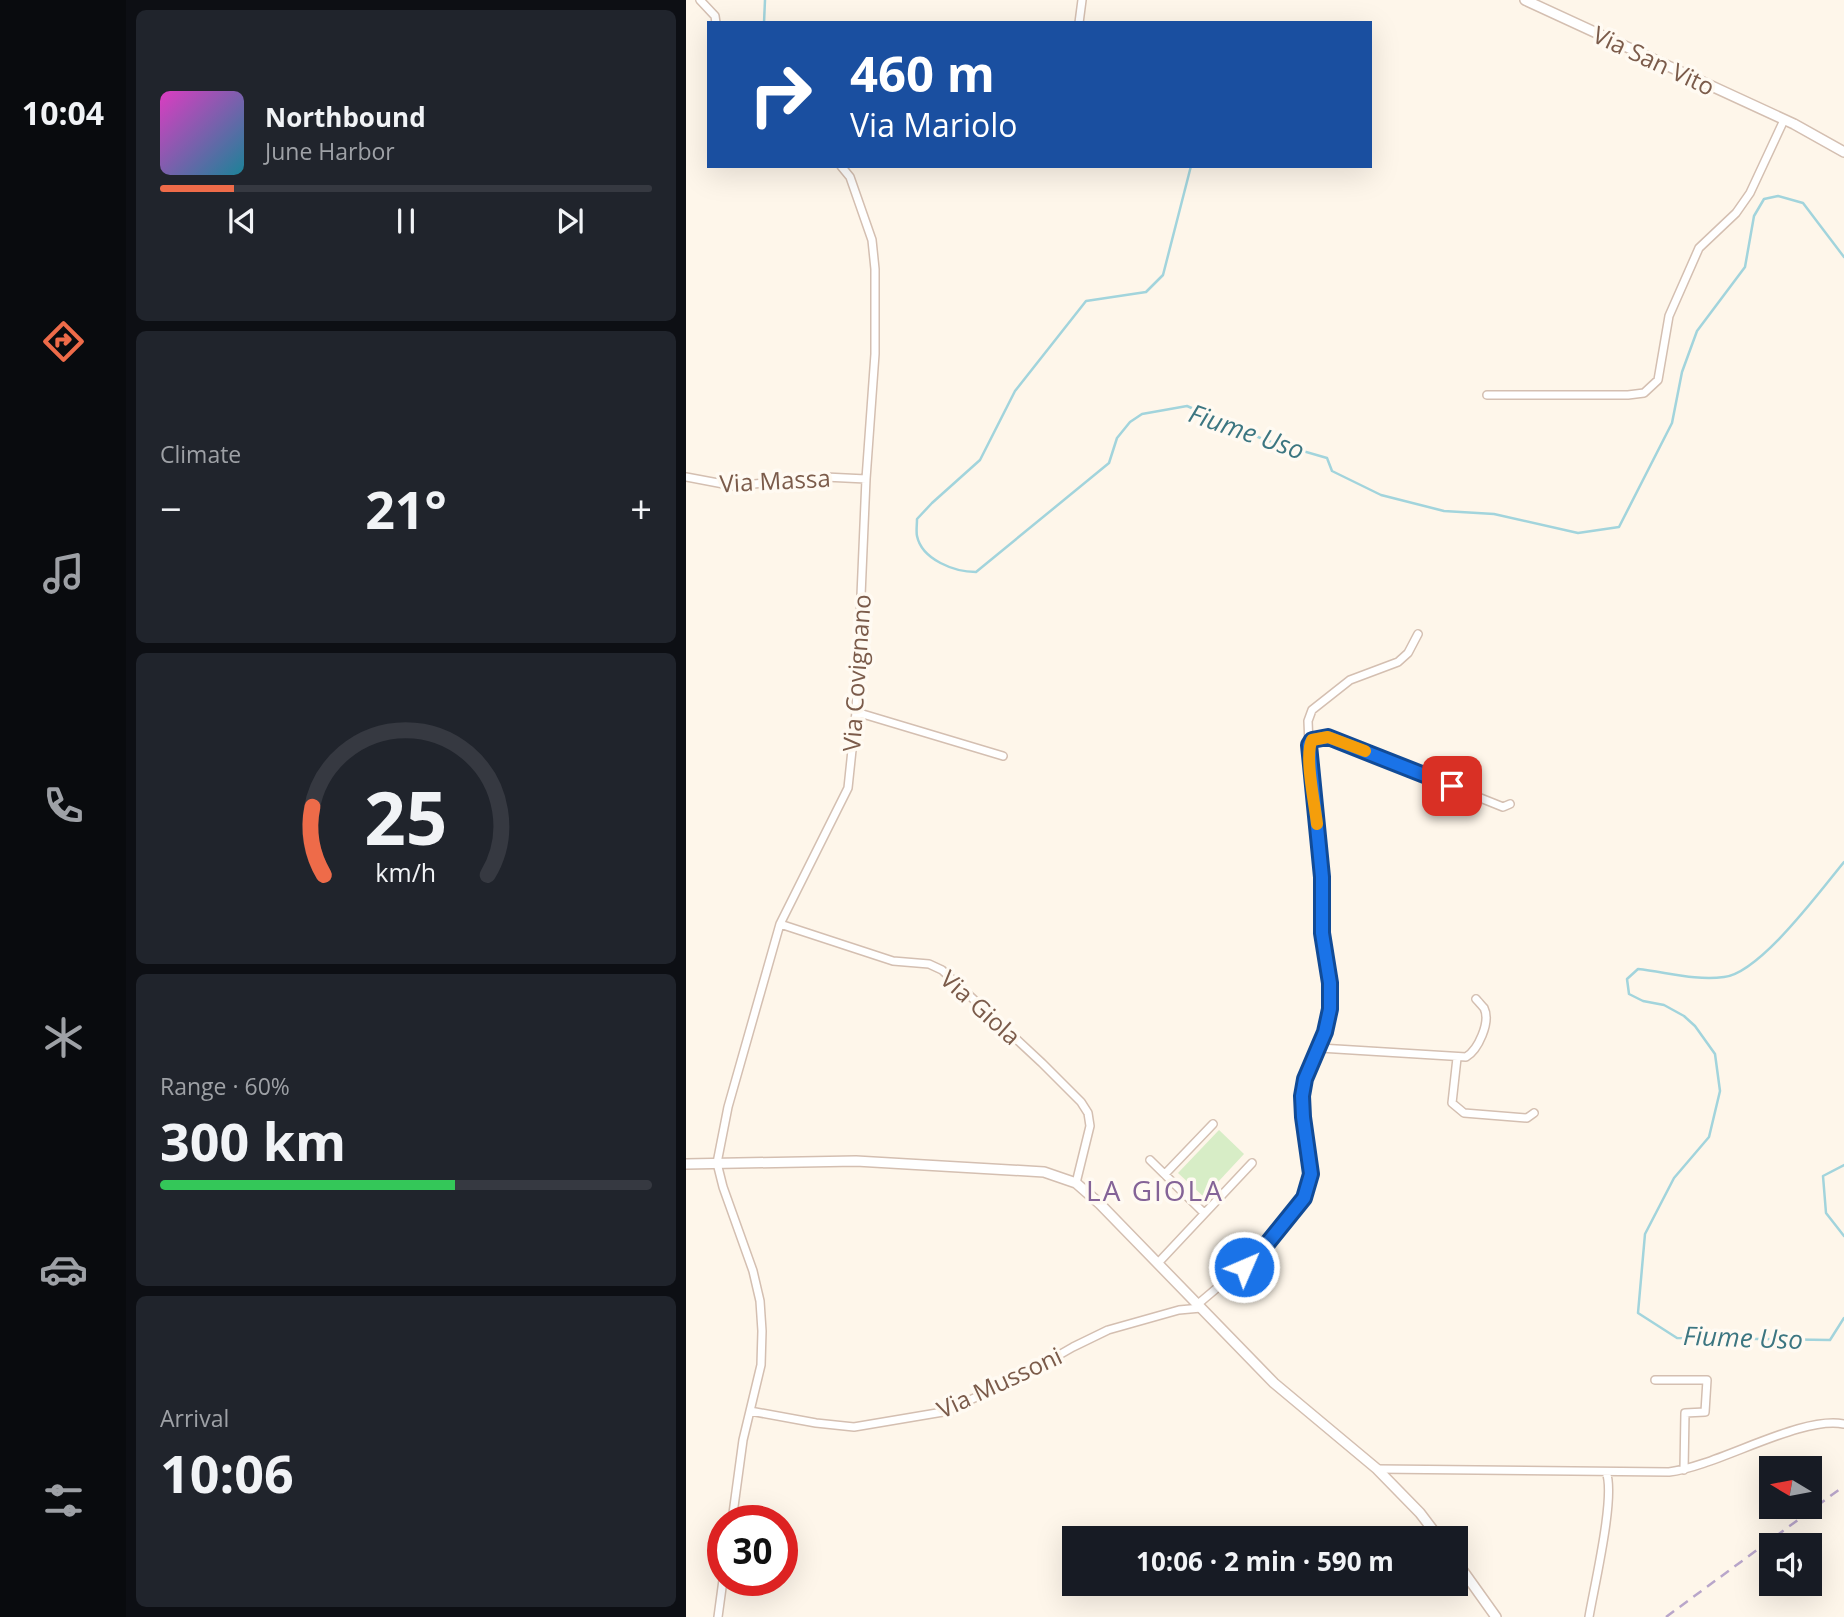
<!DOCTYPE html>
<html lang="en">
<head>
<meta charset="utf-8">
<style>
  body { margin:0; font-family:"Open Sans",sans-serif; background:#20242c; color:#f1f3f6; height:100vh; display:flex; flex-direction:column; font-size:26px; white-space:nowrap }
  * { box-sizing:border-box; margin:0 }
  p { font-size:23px; color:#9ea1a6 }
  .icon { flex:none; width:38px; height:38px; fill:none; stroke:currentColor; stroke-width:2; stroke-linecap:round; stroke-linejoin:round }
  .map { position:relative; flex:1; overflow:hidden }
  .drawer { display:flex; flex-direction:column; gap:10px; padding:10px; background:#0d0f14; width:560px }
  .drawer>* { flex:none }
  .hud { position:absolute; left:21px; top:21px; width:665px; height:147px; border-radius:0px; box-shadow:0 7px 28px #0002; background:#1a4fa0; color:#fff; overflow:hidden }
  .needle { width:46px; rotate:280deg }
  .buttons { position:absolute; left:1073px; top:1456px; display:grid; gap:14px }
  .buttons a { display:grid; place-items:center; width:63px; height:63px; border-radius:0px; background:#171b24; box-shadow:0 7px 28px #0002; font-size:35px }
  .speed { position:absolute; left:21px; top:1505px; display:flex; gap:14px; font-size:35px; font-weight:700; text-align:center }
  .speed>* { display:grid; place-content:center; width:91px; height:91px; border-radius:50%; background:#171b24; box-shadow:0 7px 28px #0002; line-height:1 }
  .speed .limit { border:10px solid #d22; background:#fff; color:#111 }
  .pin { position:absolute; display:grid; place-items:center; width:60px; height:60px; color:#fff; margin:-30px; border-radius:14px; box-shadow:0 4px 10px #0006 }
  .me { position:absolute; width:77px; margin:-38px; rotate:45deg; stroke-linejoin:round; filter:drop-shadow(0 0 5px #0008) }
  .turn { display:flex; align-items:center; gap:24px; height:147px; padding:0 28px; font-size:32px }
  .turn .icon { width:91px; height:91px; stroke-width:2.5 }
  .turn b { display:block; font-size:49px; line-height:60px }
  .big { font-size:52px; font-weight:700; line-height:1.1 }
  .drawer .tile { flex:1; display:flex; flex-direction:column; justify-content:center; gap:10px; min-width:0; padding:0 24px; border-radius:10px; background:#20242c }
  .drawer .dial { align-items:center; gap:0 }
  .dial svg { height:182px; overflow:visible; fill:none; stroke:#363941; stroke-width:7; stroke-linecap:round; text-anchor:middle }
  .dial text { fill:#f1f3f6; stroke:none }
  .song { display:flex; align-items:center; gap:21px }
  .cover { width:84px; height:84px; border-radius:10px; background:linear-gradient(135deg,hsl(310 70% 55%),hsl(190 70% 35%)) }
  .played { height:7px; border-radius:4px; background:linear-gradient(90deg,#ee6b49 15%,#363941 15%) }
  .keys { display:flex; justify-content:space-around; direction:ltr }
  .heat { display:flex; justify-content:space-between; align-items:center; font-size:38px; direction:ltr }
  .charge { height:10px; border-radius:5px; background:linear-gradient(90deg,#34c759 60%,#363941 0) }
  .trip { position:absolute; left:376px; top:1526px; width:406px; height:70px; border-radius:0px; background:#171b24; box-shadow:0 7px 28px #0002; font-weight:700; line-height:70px; text-align:center }
  main { display:flex; flex:1; min-height:0 }
  .dock { display:flex; flex-direction:column; width:126px; justify-content:space-around; align-items:center; background:#090b0e; color:#9ea1a6 }
  .dock .icon { width:49px; height:49px }
  .dock .active { color:#ee6b49 }
  .dock b { font-size:32px; color:#f1f3f6 }
  .map>svg:first-child { display:block }
  .green { fill:#d7edc6 }
  .lines { fill:none; stroke-linecap:round; stroke-linejoin:round }
  .stream { stroke:#a2d4dc; stroke-width:2.5 }
  .minor-casing { stroke:#d4bfb1; stroke-width:10 }
  .tertiary-casing { stroke:#d4bfb1; stroke-width:12 }
  .minor { stroke:#fff; stroke-width:7 }
  .tertiary { stroke:#fff; stroke-width:9 }
  .rail { stroke:#b9a6ca; stroke-width:2.5; stroke-dasharray:10 7; stroke-linecap:butt }
  .route-casing { stroke:#114b97; stroke-width:18 }
  .route { stroke:#1a73e8; stroke-width:12 }
  .slow { stroke:#f59e0b; stroke-width:12 }
  .labels { text-anchor:middle; dominant-baseline:central; stroke-width:7; stroke-linejoin:round; paint-order:stroke }
  .street-label { font-size:24px; fill:#7b5b4a; stroke:#fffaf2 }
  .water-label { font-size:26px; font-style:italic; fill:#3c7681; stroke:#fffaf2 }
  .quarter-label { font-size:28px; letter-spacing:2px; fill:#846397; stroke:#fffaf2 }
</style>
</head>
<body>
<main>
<nav class="dock">
<b>10:04</b>
<svg class="icon active" aria-label="directions" viewBox="0 0 24 24"><path d="M12 3l9 9-9 9-9-9zM9 14v-3h6M13 9l2 2-2 2"/></svg>
<svg class="icon" aria-label="music" viewBox="0 0 24 24"><path d="M9 18V5l10-2v13"/><circle cx="6" cy="18" r="3"/><circle cx="16" cy="16" r="3"/></svg>
<svg class="icon" aria-label="phone" viewBox="0 0 24 24"><path d="M5 4h4l2 5-3 2q2 4 5 5l2-3 5 2v4C11 20 4 13 5 4z"/></svg>
<svg class="icon" aria-label="climate" viewBox="0 0 24 24"><path d="M12 3v18M4 7l16 10M4 17L20 7"/></svg>
<svg class="icon" aria-label="car" viewBox="0 0 24 24"><path d="M5 17H2v-5l4-1 3-4h7l3 4 3 1v5h-3M9 17h6M6 11h13"/><circle cx="7" cy="17" r="2"/><circle cx="17" cy="17" r="2"/></svg>
<svg class="icon" aria-label="filters" viewBox="0 0 24 24"><path d="M4 7h16M4 17h16"/><circle cx="9" cy="7" r="2"/><circle cx="15" cy="17" r="2"/></svg>
</nav>
<section class="drawer">
<div class="tile">
<div class="song"><i class="cover"></i><div><b>Northbound</b><p>June Harbor</p></div></div>
<div class="played"></div>
<div class="keys"><svg class="icon" aria-label="previous" viewBox="0 0 24 24"><path d="M18 5L8 12l10 7zM5 5v14"/></svg><svg class="icon" aria-label="pause" viewBox="0 0 24 24"><path d="M8 5v14M16 5v14"/></svg><svg class="icon" aria-label="next" viewBox="0 0 24 24"><path d="M6 5l10 7-10 7zM19 5v14"/></svg></div>
</div>
<div class="tile"><p>Climate</p>
<div class="heat"><a>−</a><b class="big">21°</b><a>+</a></div>
</div>
<div class="tile dial"><svg viewBox="0 0 100 80">
<path d="M14 69A42 42 0 1 1 86 69"/>
<path d="M14 69A42 42 0 0 1 9 39" stroke="#ee6b49"/>
<text x="50" y="56" font-size="32" font-weight="700">25</text>
<text x="50" y="72" font-size="11">km/h</text>
</svg></div>
<div class="tile"><p>Range · 60%</p><b class="big">300 km</b><div class="charge"></div></div>
<div class="tile"><p>Arrival</p><b class="big">10:06</b></div>
</section>
<div class="map">
<svg width="1158" height="1617" viewBox="0 0 1158 1617">
  <rect width="100%" height="100%" fill="#fef6ea"/>
  <path class="green" d="M533 1130 558 1154 518 1197 492 1173Z"/>
  <g class="lines">
    <path class="stream" d="M78 23 79 0
      M505 166 477 275 460 292 400 301 329 391 294 460 246 503 231 519C231 525 230 531 231 536 236 560 269 572 290 572L423 463 431 438 444 422 456 414 501 406 579 440 641 458 646 471 695 495 758 511 808 514 892 533 933 527 986 423 996 372 1011 331 1059 267 1068 216 1078 199 1092 196 1117 203 1158 257
      M1158 862C1134 891 1074 973 1038 977 1010 981 980 972 952 969L941 979 943 994 957 1001 978 1005 998 1016 1009 1026 1029 1054 1034 1091 1023 1137 988 1178 959 1234 952 1313 991 1338 1144 1340 1158 1318
      M1158 1165 1137 1176 1140 1213 1158 1236"/>
    <defs>
      <path id="minor" d="M14 0 29 16 30 23
        M393 23 396 0
        M801 395H942L958 393 972 380 983 316 1013 248 1050 213 1064 193 1098 120
        M0 477 48 486 139 477 180 479
        M170 712 317 756
        M623 745 622 721 626 710 664 680 712 662 722 653 732 634
        M94 924 207 961 243 964 256 970 356 1063 395 1102 402 1113 404 1126 390 1183
        M634 1048 780 1057C792 1050 805 1022 798 1008 797 1007 791 1000 790 999
        M771 1058 766 1103 778 1113 841 1118 848 1113
        M464 1160 518 1213
        M479 1174 527 1124
        M472 1263 566 1163
        M512 1304 576 1250 618 1198 623 1186 625 1163 616 1117V1096L619 1079 639 1032 644 1009V983L636 933V877L623 758V745L626 740 642 737 817 807 824 804
        M969 1380H1021L1019 1412 999 1413 998 1470
        M64 1411 130 1423 168 1427 257 1412 333 1378 387 1347 422 1330 493 1310 515 1308
        M691 1469 983 1472C1032 1466 1115 1415 1158 1424
        M46 1521 57 1440 75 1365 76 1331 74 1301 67 1271 37 1187 31 1163 42 1107 94 924 162 788 170 712 180 479 189 354V269L186 240 164 177 155 166
        M32 1617 37 1580
        M903 1617C908 1587 930 1495 920 1472"/>
      <path id="tertiary" d="M839 0 1108 124 1158 152
        M0 1164 170 1161 358 1172 390 1183 414 1204 588 1383 691 1469 734 1513 753 1538
        M770 1561 810 1617"/>
    </defs>
    <use href="#minor" class="minor-casing"/>
    <use href="#tertiary" class="tertiary-casing"/>
    <use href="#minor" class="minor"/>
    <use href="#tertiary" class="tertiary"/>
    <path class="rail" d="M980 1617 1158 1486"/>
  </g>
  <g class="lines">
    <defs>
      <path id="route" d="M558 1267 576 1250 618 1198 625 1174 617 1117 616 1096 619 1079 639 1032 644 1009V983L636 933V877L623 745 626 740 642 737 766 786"/>
    </defs>
    <use href="#route" class="route-casing"/>
    <use href="#route" class="route"/>
    <path class="slow" d="M631 824C629 805 618 755 626 740L642 737 679 751"/>
  </g>
  <g class="labels">
    <g class="street-label">
      <text transform="translate(968 60) rotate(25)">Via San Vito</text>
      <text transform="translate(89 480) rotate(-3)">Via Massa</text>
      <text transform="translate(170 673) rotate(-86)">Via Covignano</text>
      <text transform="translate(295 1007) rotate(42)">Via Giola</text>
      <text transform="translate(313 1382) rotate(-25)">Via Mussoni</text>
    </g>
    <g class="water-label">
      <text transform="translate(561 431) rotate(19)">Fiume Uso</text>
      <text transform="translate(1057 1337) rotate(2)">Fiume Uso</text>
    </g>
    <g class="quarter-label">
      <text x="469" y="1190">LA GIOLA</text>
    </g>
  </g>
</svg>
<div class="buttons">
<a><svg class="needle" viewBox="-14 -14 28 28"><path d="M0-13l5 13h-10z" fill="#e53935"/><path d="M0 13l5-13h-10z" fill="#9ea1a6"/></svg></a>
<a><svg class="icon" aria-label="sound" viewBox="0 0 24 24"><path d="M4 9h4l5-4v14l-5-4H4zM17 9q2 3 0 6"/></svg></a>
</div>
<div class="speed"><div class="limit">30</div></div>
<div class="pin" style="left:766px;top:786px;background:#d93025"><svg class="icon" aria-label="arrive" viewBox="0 0 24 24"><path d="M6 21V4h12l-3 4 3 4H6"/></svg></div>
<svg class="me" style="left:558px;top:1267px" viewBox="-20 -20 40 40"><circle r="17" fill="#1a73e8" stroke="#fff" stroke-width="3"/><path d="M0-11L8 9 0 5-8 9z" fill="#fff"/></svg>
<div class="trip">10:06 · 2 min · 590 m</div>
<div class="hud">
<div class="turn"><svg class="icon" aria-label="right" viewBox="0 0 24 24"><path d="M7 20v-9h11M14 6l5 5-5 5"/></svg><div><b>460 m</b>Via Mariolo</div></div>
</div>
</div>
</main>
</body>
</html>
